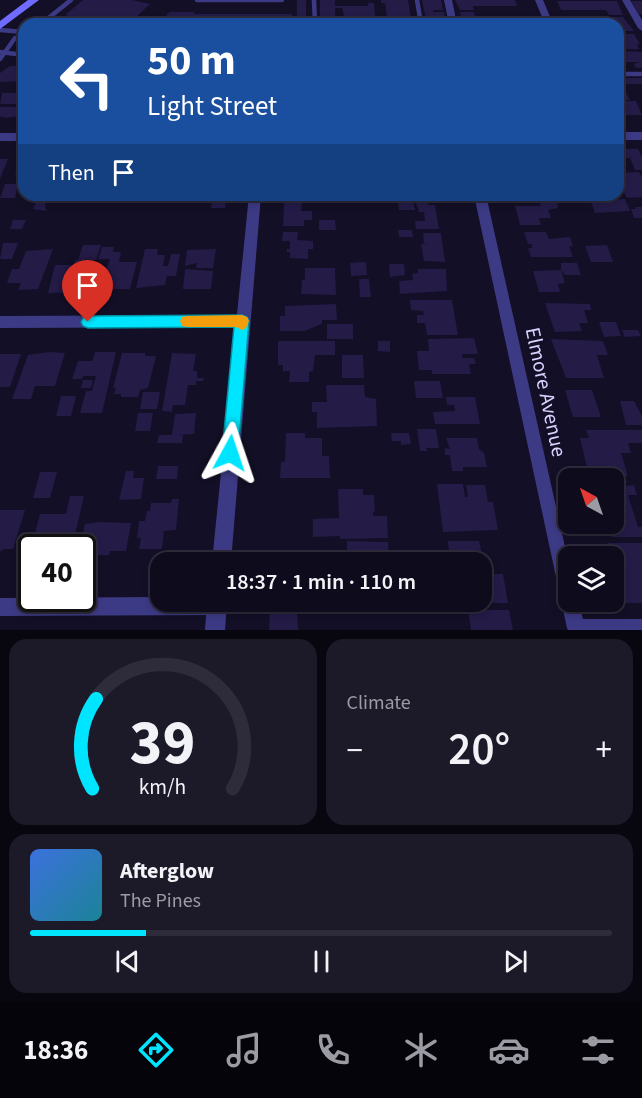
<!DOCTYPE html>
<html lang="en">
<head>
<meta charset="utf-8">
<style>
  body { margin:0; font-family:"Source Sans 3",sans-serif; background:#1c1929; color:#f1f3f6; height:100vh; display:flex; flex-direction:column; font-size:22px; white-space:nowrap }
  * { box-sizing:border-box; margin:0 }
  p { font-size:20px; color:#9b9ba3 }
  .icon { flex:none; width:33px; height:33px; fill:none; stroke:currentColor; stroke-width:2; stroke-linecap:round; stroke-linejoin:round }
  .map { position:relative; height:630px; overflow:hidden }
  .panel { display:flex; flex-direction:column; gap:9px; padding:9px; background:#08060f; flex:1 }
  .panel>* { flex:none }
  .hud { position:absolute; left:18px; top:18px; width:606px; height:183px; border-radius:18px; box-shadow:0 3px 9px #0003,0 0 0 2px #2e2b3b; background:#1a4fa0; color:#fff; overflow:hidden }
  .needle { width:39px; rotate:320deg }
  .buttons { position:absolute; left:558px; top:468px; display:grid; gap:12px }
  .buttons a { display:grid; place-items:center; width:66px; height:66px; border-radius:12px; background:#0e0b1c; box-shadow:0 3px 9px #0003,0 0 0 2px #2e2b3b; font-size:30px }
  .speed { position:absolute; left:18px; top:534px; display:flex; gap:12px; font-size:30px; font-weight:700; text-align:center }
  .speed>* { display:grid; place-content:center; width:78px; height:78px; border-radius:50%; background:#0e0b1c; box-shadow:0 3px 9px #0003,0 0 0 2px #2e2b3b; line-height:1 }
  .speed .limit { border:3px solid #111; border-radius:9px; background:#fff; color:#111 }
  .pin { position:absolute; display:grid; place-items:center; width:51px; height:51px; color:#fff; margin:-62px -26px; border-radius:50% 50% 50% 0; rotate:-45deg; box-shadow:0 0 6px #0007 }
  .pin .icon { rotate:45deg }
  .me { position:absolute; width:66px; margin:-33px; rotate:5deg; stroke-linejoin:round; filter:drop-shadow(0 0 4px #0008) }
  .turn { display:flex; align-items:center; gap:21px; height:126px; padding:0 30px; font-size:27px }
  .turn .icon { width:78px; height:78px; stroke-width:2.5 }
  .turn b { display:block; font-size:42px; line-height:51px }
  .then { display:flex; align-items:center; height:57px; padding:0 30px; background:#0003; gap:12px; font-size:22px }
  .big { font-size:45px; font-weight:600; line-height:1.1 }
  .panel .widget { flex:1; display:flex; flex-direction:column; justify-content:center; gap:9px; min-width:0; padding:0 21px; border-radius:18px; background:#1c1929 }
  .panel .dial { align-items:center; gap:0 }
  .dial svg { height:156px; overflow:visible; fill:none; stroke:#2e2b3b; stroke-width:7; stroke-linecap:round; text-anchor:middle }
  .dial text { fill:#f1f3f6; stroke:none }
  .song { display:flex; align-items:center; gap:18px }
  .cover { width:72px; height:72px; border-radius:9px; background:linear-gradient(135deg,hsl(220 70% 55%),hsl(190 70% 35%)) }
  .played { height:6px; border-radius:3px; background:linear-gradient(90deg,#00e5ff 20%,#2e2b3b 20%) }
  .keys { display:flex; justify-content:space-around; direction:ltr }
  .heat { display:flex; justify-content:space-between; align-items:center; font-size:33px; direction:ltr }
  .panel .tiles { flex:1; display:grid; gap:9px; grid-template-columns:1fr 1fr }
  .widget:last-child { grid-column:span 2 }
  .trip { position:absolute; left:150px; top:552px; width:342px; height:60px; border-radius:18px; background:#0e0b1c; box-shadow:0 3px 9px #0003,0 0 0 2px #2e2b3b; font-weight:600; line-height:60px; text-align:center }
  .dock { display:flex; height:96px; justify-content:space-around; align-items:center; background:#06040b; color:#9b9ba3 }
  .dock .icon { width:42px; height:42px }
  .dock .current { color:#00e5ff }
  .dock b { font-size:27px; color:#f1f3f6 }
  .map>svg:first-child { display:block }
  .building { fill:#241b47 }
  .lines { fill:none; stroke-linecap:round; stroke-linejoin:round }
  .service { stroke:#3d3a85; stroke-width:4.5 }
  .minor { fill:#3d3a85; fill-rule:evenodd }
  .tertiary { fill:#3d3a85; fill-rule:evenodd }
  .secondary { fill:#6f6bff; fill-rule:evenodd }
  .route { fill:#00e5ff; stroke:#0095a6; stroke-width:1.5 }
  .slow { fill:#f59e0b }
  .labels { text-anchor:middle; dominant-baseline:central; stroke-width:6; stroke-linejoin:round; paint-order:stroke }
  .street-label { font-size:21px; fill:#d9d4ff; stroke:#130f26 }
</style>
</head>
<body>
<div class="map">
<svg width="642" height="630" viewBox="0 0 642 630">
  <rect width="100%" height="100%" fill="#130f26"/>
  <path class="building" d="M83 0H132L150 4 129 24H101L65 15Z
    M297 0H306V24H297Z
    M320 0H335V6H368V3H374L376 24H346L342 8H335V24H320Z
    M381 0H408L412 24H388L385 3H381Z
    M422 0H441L443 10H433V12H444L446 24H427Z
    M455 0H515L517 6H473L474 10H460Z
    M557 1H617L623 15H609L606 10H561Z
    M631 1H642V14H639Z
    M170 12H194V14H292V24H164L167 14Z
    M460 12H474L475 16H521L524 24H462Z
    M609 17H623L634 31H618V24H567L566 21H612Z
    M618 34H634L640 44H637L639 49H625L622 44H618Z
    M618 51 642 52V68H636L634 64 640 62H618Z
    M10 66H24V81L0 82V73Z
    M618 78H642V84H618Z
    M618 86H623L630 100H618Z
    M2 93H22L17 104H0Z
    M618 101H636L642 115H618Z
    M0 107H24V112L22 116 3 118 4 116 0 117Z
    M618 149H638L642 157V170H635L630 158H618Z
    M0 159H8L0 179Z
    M21 161H24V179H19L20 175H15Z
    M639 172 642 177V197L627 198 621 187H622L618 173Z
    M5 184H18L15 198H0Z
    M213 195H226L225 208H211Z
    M318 195H342V199H318Z
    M589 195H594L596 200 625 199 630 211 595 213Z
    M539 200H557L558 208 548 210 551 218H539L541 225H520L515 206H541Z
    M398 201H413L415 210H399Z
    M415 201H427L428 205H435L439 229H416L415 221H425L424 212H419Z
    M36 202 45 203 46 211 33 209Z
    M284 203H302L301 211H312V220H304V226H283Z
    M635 207H642V218H634L631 209H636Z
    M13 220H26L22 229H10Z
    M319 220H335L336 230H319Z
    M398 230H412L413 237H399Z
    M283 232H298L297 240 313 241V249H308V259L290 258V252H287V249H290V241H282Z
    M524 232H546L549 239 570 237 573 246H569L573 257H531L528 248H532V244H528Z
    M423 233H441L445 262 424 261 421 244 429 243H424Z
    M3 243H18L12 259H0Z
    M83 245H101L96 260H89L83 289H75L74 292 48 293 55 265H74L75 260H78Z
    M607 245 613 262H591L585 246Z
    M102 247H114L113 252H121L119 262H137L130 289H99L110 259H98Z
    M53 249 38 289 18 290 21 283H7L12 269H19L26 251Z
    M145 249H158L157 255H165L163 266H168L171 254H180L176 276H167L165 285 136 288Z
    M216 249 213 268H196L197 263 185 266 187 250Z
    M366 262 367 275 351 276 350 263Z
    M561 263H577L581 275H565L561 270Z
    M389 264H404L405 275 390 277Z
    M305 268H335L336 295 301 294 302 280H305Z
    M185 269 213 271 211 289H183Z
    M418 269H446L447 291 400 294 399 281 413 280 412 274 418 273Z
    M561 270 565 283 558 284 560 292H539L533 271Z
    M359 279H369L371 297H360Z
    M410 300H452L458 335H427L425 323H417V315H424L423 311 411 310Z
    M545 303 590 304 591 310H584L588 323H579L582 331 555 332Z
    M336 304 337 320H322V324L304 331H280V316H285V306Z
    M599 322H616L621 336 604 337Z
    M327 324H353V339H327Z
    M622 330H638L641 336 625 337Z
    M474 338 478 354H462L463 358H474L476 364H469L471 374H432V370H419L417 351H429L428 339Z
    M551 339 603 341 608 355H597L604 378H566Z
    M278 341H335V355H315L313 371 309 372V382H289L290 371H283V365H278Z
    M378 341H390V352L378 351Z
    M49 352 65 353 55 386H35L31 399H12L28 355Z
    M95 352H116L102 413H80L86 391H92L96 376H83L82 379H72L78 361H92Z
    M122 353H145V356H156L148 388 140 390 138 397H121V394H114L116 388H113Z
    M172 353 196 354 193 371H197V378H204L203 381H196V385H188L185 405H173L172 412 162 411Z
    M0 354H21L10 387H0Z
    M342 355H363L364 378H342Z
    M83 380H93L91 388H81Z
    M414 381H440L443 398H416Z
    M326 385H364L365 397 376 399 377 426 317 428V412H312V402H327Z
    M565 390H592L601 417H573Z
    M143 392H160L157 409H140Z
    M61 396H76L71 416H56Z
    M446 397H475L480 424H435L433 412 455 411 454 405H447Z
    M620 401H634L642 416V425H626Z
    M138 413H153L150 431H135Z
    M196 413 194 434 176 435H183L182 443H157L159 435H172L175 414Z
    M417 429H436L439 448H426L427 451H420Z
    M586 430H642V443H628L631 453H621L628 476H589L580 438H589Z
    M286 433H305V438H322V456H329L330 478H280L281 462H285Z
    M391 433H409L411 444 401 445V441H392Z
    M446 438H477L479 449 484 453 487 467H463V471H452L450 455H445V448L450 449Z
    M158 466H178L177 479H156Z
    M126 471H134L133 478H144L141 499 119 500Z
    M40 472H57L50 498H33Z
    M437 484H463L465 497H468L466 485H485L488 502H493L498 530 443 532Z
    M634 485 637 495H628L638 527H642V537H612L607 524H614V487Z
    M338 489H363V495H374L375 512H373V516H387L388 538 340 539V536L313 537V519L339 518Z
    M70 496H84L72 548H31L40 514H66Z
    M172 499H179L176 530 164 531 162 549H139L141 538H137L139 521H145L147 511H150L151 503H171Z
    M0 510H25L13 549H3L2 551H0Z
    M100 522 131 523 126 551H110L109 555H90L89 549 79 548 85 524Z
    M347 541 388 542 389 562H347Z
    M448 541H479L485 565H482V562H450Z
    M607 543H642V603H623L614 568V556H610Z
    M482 574H503L508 603H489V597H482Z
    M297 607 298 630H269L270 608Z
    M468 610H509L513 630H471Z"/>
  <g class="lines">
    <path class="service" d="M197 0H282
      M314 0 315 24
      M417 0 421 24
      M41 24 71 0
      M0 30 24 32
      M0 52 24 55
      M0 59 15 38H24
      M618 74H642"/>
    <path class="minor" d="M444 0H452L457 24H449Z
      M535 0H543L553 24H545Z
      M622 0H630L642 20V31L638 28Z
      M474 195H486L568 560V602H578L583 619H642V630H568L567 628Z
      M242 315 247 317 249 321 247 325 242 327 0 328V316Z
      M160 597V602H224L226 606 223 612 217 615 0 616V598Z"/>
    <path class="tertiary" d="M618 132H642V140H618Z
      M0 133H24V141H0Z
      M249 195H261L231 562H212Z
      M207 602H227L225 630H205Z"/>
    <path class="secondary" d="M28 0H39L0 29V21Z"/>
  </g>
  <path class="route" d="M242 315 247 317 249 321 238 453 236 458 230 461 225 458 222 453 234 327 88 328 83 326 81 322 83 318 88 316Z"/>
  <path class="slow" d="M242 315 247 317 249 321 246 328 242 330 236 327H187L182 326 180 321 182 317 187 316Z"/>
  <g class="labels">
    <g class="street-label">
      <text transform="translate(546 392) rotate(78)">Elmore Avenue</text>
    </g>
  </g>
</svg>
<div class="buttons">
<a><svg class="needle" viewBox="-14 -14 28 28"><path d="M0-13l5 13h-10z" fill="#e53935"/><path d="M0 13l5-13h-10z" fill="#9b9ba3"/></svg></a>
<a><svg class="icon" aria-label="layers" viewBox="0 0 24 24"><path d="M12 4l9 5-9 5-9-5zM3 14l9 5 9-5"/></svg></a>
</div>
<div class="speed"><div class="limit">40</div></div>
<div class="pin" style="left:88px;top:322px;background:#d93025"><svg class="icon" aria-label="arrive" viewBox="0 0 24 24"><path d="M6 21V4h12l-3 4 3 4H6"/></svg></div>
<svg class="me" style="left:230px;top:453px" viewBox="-20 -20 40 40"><path d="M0-17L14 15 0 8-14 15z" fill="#00e5ff" stroke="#fff" stroke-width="4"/></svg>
<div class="trip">18:37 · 1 min · 110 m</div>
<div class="hud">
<div class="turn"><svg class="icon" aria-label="left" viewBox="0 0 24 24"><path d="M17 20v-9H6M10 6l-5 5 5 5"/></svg><div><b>50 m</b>Light Street</div></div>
<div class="then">Then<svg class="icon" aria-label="arrive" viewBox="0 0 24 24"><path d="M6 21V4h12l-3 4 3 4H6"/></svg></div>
</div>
</div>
<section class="panel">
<div class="tiles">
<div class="widget dial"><svg viewBox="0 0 100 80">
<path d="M14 69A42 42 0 1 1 86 69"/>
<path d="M14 69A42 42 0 0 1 16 23" stroke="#00e5ff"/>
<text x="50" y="56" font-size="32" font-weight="700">39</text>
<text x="50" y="72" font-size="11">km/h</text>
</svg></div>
<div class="widget"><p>Climate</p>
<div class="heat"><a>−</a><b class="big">20°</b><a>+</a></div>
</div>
<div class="widget">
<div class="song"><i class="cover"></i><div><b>Afterglow</b><p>The Pines</p></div></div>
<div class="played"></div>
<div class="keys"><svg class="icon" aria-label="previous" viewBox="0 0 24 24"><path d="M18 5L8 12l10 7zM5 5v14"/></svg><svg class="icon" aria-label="pause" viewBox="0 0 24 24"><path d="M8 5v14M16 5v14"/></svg><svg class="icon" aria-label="next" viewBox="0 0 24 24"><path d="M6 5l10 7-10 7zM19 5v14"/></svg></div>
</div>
</div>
</section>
<nav class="dock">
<b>18:36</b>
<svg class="icon current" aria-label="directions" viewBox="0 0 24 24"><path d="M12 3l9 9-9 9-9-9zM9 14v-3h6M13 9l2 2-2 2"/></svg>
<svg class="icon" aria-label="music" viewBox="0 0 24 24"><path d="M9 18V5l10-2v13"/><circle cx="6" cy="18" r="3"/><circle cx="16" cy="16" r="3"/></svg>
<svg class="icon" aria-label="phone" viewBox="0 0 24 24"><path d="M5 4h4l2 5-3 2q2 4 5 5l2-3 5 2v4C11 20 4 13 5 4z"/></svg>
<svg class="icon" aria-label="climate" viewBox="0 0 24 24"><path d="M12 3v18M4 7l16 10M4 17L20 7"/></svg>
<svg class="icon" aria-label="car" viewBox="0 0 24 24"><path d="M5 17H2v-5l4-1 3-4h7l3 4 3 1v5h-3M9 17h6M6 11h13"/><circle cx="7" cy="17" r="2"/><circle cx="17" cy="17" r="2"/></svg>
<svg class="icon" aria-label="filters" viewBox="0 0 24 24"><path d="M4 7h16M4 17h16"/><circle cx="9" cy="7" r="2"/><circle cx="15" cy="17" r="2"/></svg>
</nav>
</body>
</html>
